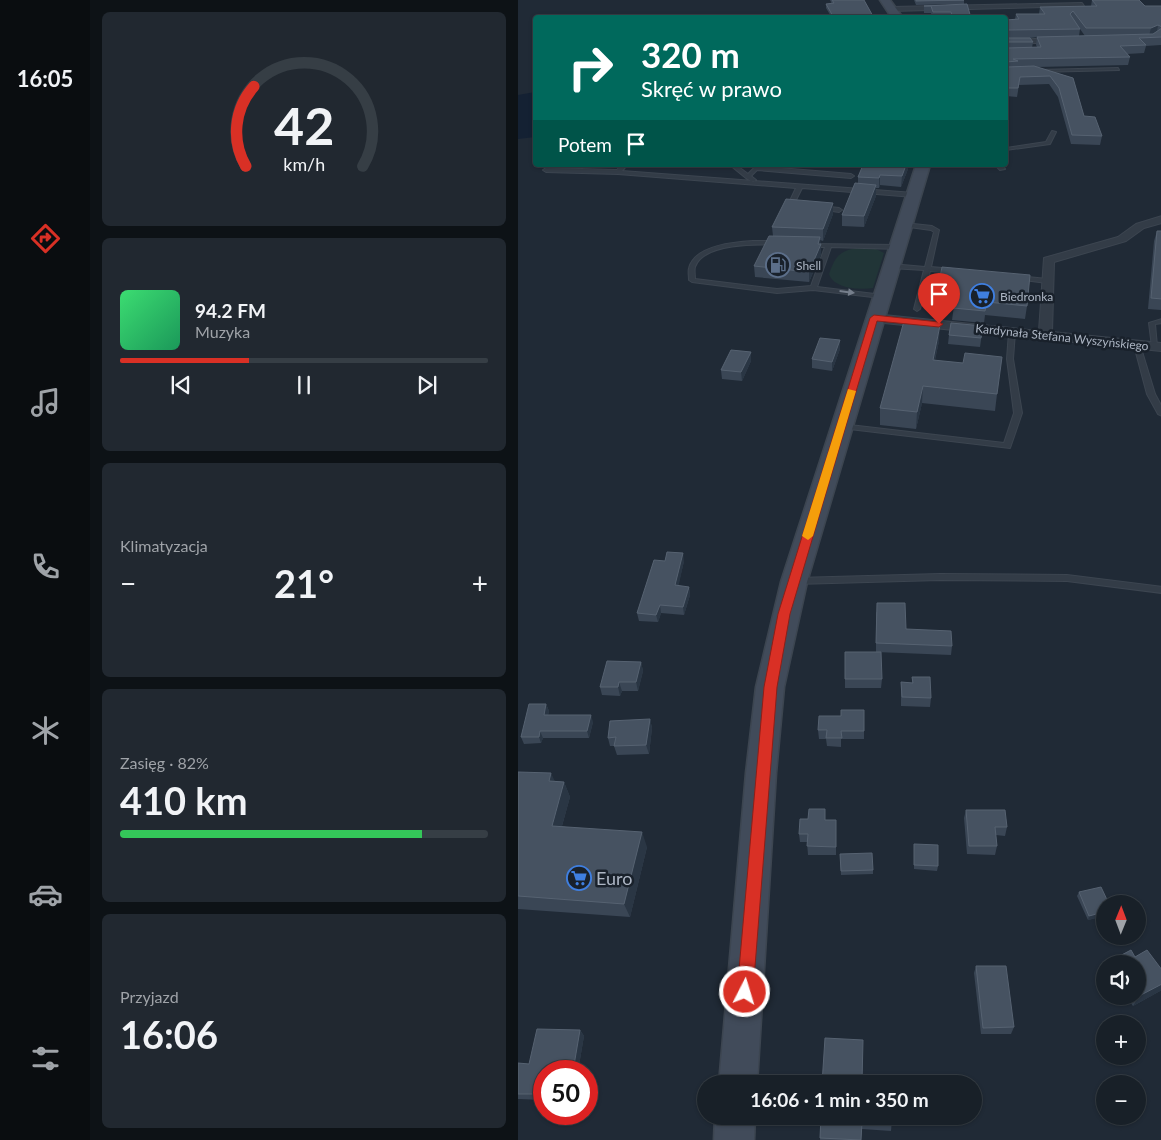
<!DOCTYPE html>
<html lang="pl">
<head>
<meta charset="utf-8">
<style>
  body { margin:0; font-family:Lato,sans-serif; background:#212830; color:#f1f3f6; height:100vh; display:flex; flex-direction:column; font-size:19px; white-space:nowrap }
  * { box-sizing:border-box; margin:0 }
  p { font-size:16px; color:#9fa3a8 }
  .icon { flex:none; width:28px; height:28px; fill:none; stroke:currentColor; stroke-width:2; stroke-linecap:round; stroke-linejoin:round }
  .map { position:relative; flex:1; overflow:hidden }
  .side { display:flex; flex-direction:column; gap:12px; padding:12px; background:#0d1216; width:428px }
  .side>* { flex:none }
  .banner { position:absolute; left:15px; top:15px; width:475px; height:152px; border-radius:5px; box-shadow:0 1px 4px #0004,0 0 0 1px #363e45; background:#00695c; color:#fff; overflow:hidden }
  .needle { width:32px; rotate:1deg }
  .tools { position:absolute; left:578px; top:895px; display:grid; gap:10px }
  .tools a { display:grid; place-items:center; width:50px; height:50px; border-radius:50%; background:#182028; box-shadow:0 1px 4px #0004,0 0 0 1px #363e45; font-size:25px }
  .speed { position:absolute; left:15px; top:1060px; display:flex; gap:10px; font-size:25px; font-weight:700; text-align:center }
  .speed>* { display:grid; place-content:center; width:65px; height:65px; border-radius:50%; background:#182028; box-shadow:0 1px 4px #0004,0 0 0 1px #363e45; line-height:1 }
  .speed .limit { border:8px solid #d22; background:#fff; color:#111 }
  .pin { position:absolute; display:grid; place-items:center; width:42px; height:42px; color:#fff; margin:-51px -21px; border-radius:50% 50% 50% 0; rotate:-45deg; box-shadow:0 0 5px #0007 }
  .pin .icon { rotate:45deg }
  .me { position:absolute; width:55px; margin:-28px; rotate:5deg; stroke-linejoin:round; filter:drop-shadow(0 0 4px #0008) }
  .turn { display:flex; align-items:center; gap:18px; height:105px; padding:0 25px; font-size:22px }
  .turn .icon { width:65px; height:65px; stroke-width:2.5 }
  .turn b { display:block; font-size:35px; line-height:42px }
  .then { display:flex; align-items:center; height:48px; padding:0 25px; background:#0003; gap:10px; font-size:19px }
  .big { font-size:38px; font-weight:700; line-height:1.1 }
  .side .tile { flex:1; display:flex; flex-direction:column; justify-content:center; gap:8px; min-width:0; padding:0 18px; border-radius:8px; background:#212830 }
  .side .dial { align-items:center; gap:0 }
  .dial svg { height:130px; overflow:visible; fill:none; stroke:#363e45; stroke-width:7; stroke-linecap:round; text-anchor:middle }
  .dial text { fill:#f1f3f6; stroke:none }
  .song { display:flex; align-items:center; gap:15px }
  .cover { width:60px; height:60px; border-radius:8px; background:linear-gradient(135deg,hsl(140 70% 55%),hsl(150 70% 35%)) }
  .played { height:5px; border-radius:2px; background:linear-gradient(90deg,#d93025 35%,#363e45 35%) }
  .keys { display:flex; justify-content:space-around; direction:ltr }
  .heat { display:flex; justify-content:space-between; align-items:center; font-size:28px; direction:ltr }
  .charge { height:8px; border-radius:4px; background:linear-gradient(90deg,#34c759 82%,#363e45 0) }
  .trip { position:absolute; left:179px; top:1075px; width:285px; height:50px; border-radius:25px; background:#182028; box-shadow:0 1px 4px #0004,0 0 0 1px #363e45; font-weight:700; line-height:50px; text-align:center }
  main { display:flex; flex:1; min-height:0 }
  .dock { display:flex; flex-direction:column; width:90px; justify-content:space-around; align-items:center; background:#0a0d10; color:#9fa3a8 }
  .dock .icon { width:35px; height:35px }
  .dock .selected { color:#d93025 }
  .dock b { font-size:22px; color:#f1f3f6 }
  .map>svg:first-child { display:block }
  .green { fill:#213537 }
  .water { fill:#142133 }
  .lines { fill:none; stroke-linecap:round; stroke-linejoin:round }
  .lane-casing { stroke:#3c4550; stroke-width:2 }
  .street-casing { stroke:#3c4550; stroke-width:2 }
  .secondary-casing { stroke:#3c4550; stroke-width:3 }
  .lane { fill:#333c47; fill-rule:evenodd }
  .street { fill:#333c47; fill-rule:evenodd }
  .secondary { fill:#414b5a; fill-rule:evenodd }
  .wall { fill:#3a4655; fill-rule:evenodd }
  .shaded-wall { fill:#2a3644 }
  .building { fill:#465261; stroke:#566271 }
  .oneway { fill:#767f8c }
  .route { fill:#d93025; stroke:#8d1f18 }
  .slow { fill:#f59e0b }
  .labels { text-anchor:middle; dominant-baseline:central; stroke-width:5; stroke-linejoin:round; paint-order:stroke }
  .far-poi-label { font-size:12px; fill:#adb6c4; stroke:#19212b; text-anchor:start }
  .far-street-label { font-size:12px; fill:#adb6c4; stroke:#19212b }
  .near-poi-label { font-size:18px; fill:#adb6c4; stroke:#19212b; text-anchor:start }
</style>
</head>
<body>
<main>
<nav class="dock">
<b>16:05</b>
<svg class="icon selected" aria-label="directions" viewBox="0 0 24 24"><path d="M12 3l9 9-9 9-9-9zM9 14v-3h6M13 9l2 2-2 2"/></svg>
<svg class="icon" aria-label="music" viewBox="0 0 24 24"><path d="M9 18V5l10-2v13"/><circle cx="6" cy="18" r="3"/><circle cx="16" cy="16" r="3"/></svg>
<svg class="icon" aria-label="phone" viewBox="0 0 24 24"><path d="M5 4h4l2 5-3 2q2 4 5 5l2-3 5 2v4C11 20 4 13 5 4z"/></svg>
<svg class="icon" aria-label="climate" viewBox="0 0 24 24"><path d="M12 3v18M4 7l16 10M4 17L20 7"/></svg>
<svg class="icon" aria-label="car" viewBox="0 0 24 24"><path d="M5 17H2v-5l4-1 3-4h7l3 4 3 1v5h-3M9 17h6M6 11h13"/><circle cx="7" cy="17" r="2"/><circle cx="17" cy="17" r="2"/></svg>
<svg class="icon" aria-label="filters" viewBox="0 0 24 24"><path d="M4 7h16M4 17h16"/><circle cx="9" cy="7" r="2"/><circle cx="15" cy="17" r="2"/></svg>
</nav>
<section class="side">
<div class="tile dial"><svg viewBox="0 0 100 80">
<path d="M14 69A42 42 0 1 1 86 69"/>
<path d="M14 69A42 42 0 0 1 19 20" stroke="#d93025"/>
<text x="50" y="56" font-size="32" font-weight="700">42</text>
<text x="50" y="72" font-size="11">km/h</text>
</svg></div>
<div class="tile">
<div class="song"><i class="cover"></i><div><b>94.2 FM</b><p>Muzyka</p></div></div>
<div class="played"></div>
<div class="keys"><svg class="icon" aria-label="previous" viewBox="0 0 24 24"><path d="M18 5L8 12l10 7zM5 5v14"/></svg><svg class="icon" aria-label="pause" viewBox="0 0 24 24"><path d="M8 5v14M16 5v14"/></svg><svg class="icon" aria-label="next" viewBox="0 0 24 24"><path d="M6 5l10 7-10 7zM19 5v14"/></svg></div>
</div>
<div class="tile"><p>Klimatyzacja</p>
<div class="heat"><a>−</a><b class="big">21°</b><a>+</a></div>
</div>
<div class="tile"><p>Zasięg · 82%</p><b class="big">410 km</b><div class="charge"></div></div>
<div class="tile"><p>Przyjazd</p><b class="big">16:06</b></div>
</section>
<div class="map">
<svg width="644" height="1140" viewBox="0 0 644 1140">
  <rect width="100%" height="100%" fill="#202a36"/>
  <path class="green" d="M339 248 358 249 366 253 355 288C342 290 316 289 311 274 317 257 321 251 339 248Z"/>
  <path class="water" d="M17 92V137L0 139V95Z"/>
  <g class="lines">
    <defs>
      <path id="lane" d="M600 68 601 70 520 72 518 71 520 70Z
        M534 131 538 132 532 144 488 150V148L528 142Z
        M103 165H109L104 171 396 193 399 195 396 197 284 188 276 204 281 206 278 208 270 205 278 188 100 174 28 172 25 170 28 168 99 170Z
        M212 165H218L230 174 238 166 333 174 336 176 333 178 239 170 233 176 238 180 235 182 228 178Z
        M477 165H483L487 169 482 170Z
        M303 206 321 208 324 210 321 212 301 209 300 208Z
        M386 223 414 226 421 230 413 267 435 269 438 271 435 273 412 271 402 309 399 311 396 309 406 270 373 268 370 266 373 264 407 267 416 232 413 230 384 226V224Z
        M235 241H260L263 243 260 245C240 244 185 243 177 267 176 270 177 275 177 279L259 289 293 286 307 247H293L291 246V244L380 245 383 247 380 249 313 247 299 287 365 295V297L363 298 295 290 259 293 174 282 171 280C171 276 170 271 171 268 177 245 217 242 235 241Z
        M500 276 529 279 532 281 529 283 498 279 497 278Z
        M644 319V323L637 324 639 346 638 347H634L631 323Z
        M494 330 497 332 495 359 504 413 492 448 323 428 319 426 323 424 486 443 496 413 489 359 491 332Z
        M619 343 622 345 637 394 644 407V416L640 414 629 394 616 345Z
        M422 574 549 575 644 587V593L549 581 422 580 278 584 274 581 278 578Z"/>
      <path id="street" d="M564 3 566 6 374 11 370 9 374 7Z
        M542 38 546 40 545 42 488 44V40Z
        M644 216V223L626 228 608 241 536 262 534 332 644 343V351L356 322 350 318 356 314 521 331 526 258 600 237 618 224Z"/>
      <path id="secondary" d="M362 0H372L385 18H374Z
        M398 165H412L289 582 266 687 258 773 239 1084H201L228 773 238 687 263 582Z
        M197 1116H237L236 1140H196Z"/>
    </defs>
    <use href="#lane" class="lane-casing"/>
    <use href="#street" class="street-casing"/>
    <use href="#secondary" class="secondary-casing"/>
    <use href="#lane" class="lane"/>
    <use href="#street" class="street"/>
    <use href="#secondary" class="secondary"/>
  </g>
  <path class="wall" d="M312 0H346L356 18H314L308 8V4H314Z
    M396 0H446V4L398 5Z
    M574 0 627 6H644V45L628 46 626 53 609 54 612 57 610 65 518 67 555 78 566 116 584 136 582 145 553 144 540 97 531 84 501 85 499 97 488 96V38H490L488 34V20L497 19 498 14H521L522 7 573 6ZM562 29 567 36H561ZM519 37 518 45 519 47 514 48 515 42 512 38Z
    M449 4 453 18H414L413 13H406V6Z
    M331 165H390V169L383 187 362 185 361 188H358V196L346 227 324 226V215L340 184V177L345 166Z
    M315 203V214L305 241 302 240 303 254 291 282 237 277 236 266 255 236 254 227Z
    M639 231H644V310L630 309 636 241Z
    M424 267 509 306 507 319 467 315 466 323 434 320 436 306 418 305 419 292Z
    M465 326 462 347 430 344 431 335Z
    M421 341 417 360 479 394 477 411 404 403 398 429 362 425V408Z
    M322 349 314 371 294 368V359Z
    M233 352V361L224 381 204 379 203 370Z
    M166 561 160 586 171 587 172 595 166 615 143 613 140 622 121 621 119 613Z
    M358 612 388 629 434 646 433 655 358 652Z
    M327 652 364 679 363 688H327Z
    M123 662 125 671 120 691H104L102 696 84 695 82 687Z
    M394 677 413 698 412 707 383 706V682L394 683Z
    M28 704 31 711 30 715 75 722 71 738H25L23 743 6 744 3 737Z
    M132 719 134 728 131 754 99 755 96 746H92L90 738Z
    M300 730 346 731V739H323V747L309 746 308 739H301Z
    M0 772 37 781 46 782 52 797 44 826 129 847 112 917 0 909Z
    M448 810 489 827 487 836 478 835 479 846 477 855 449 854 446 818Z
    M307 820H318V855H290L289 842H282L281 834Z
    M396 844 420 866 419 871 396 869Z
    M322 854 355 870V874L323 875Z
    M561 892 586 904V916L570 920 559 896Z
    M617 957 644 970V990L615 1006 608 996H619V964H594L596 959Z
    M458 966 496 1027 493 1034H463L456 973Z
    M62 1030 66 1036 60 1071H26V1100L0 1099V1063L11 1064Z
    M303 1116H384L383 1120H374L373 1131 344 1129 343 1140H302Z"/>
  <path class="shaded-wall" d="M640 25 639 32 631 36 633 28Z
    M388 165H390V169L383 187 384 176Z
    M362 175V185L361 188V178Z
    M358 185V196L346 227V216Z
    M315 203V214L305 241V229Z
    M302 237 303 254 291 282V272Z
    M422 325 421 341 413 376 415 360Z
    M322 340V349L314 371V362Z
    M233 352V361L224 381 223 372Z
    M405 386 404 403 398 429 399 412Z
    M165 553 166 561 159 593 157 585Z
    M171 587 172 595 166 615 165 607Z
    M142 605 143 613 140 622 138 615Z
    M123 662 125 671 120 691 118 682Z
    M101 682 104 691 102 696 100 687Z
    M28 704 31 711 29 722 26 715Z
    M73 715 75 722 71 738 69 731Z
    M132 719 134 728 131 754 128 745Z
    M22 731 25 738 23 743 21 737Z
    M33 773 40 788 31 781Z
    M46 782 52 797 40 840 34 826Z
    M124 832 129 847 112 917 106 904Z
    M586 912V916L570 920 571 916Z
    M644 984V990L615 1006 621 996Z
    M62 1030 66 1036 60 1071H55Z"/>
  <path class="building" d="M314 0H346L356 18H316L308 4 316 3Z
    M398 0H446L398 1Z
    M574 0H621L627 6H644V27L640 25 633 28H568L555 11 552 14 562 29 491 30 488 24V20L501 19 498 14H527L522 7 579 6Z
    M449 4 453 18H435L433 12H415L413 6H406Z
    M644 28V37L621 38 628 45 602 46 612 57 495 59 500 61 488 62 489 67 516 66 555 78 566 116 577 117 584 136 554 135 541 88 532 76 502 77 500 88H488V46L489 48 523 47 519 37 635 34Z
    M488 38H512L515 42H489L488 45Z
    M345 165H388L384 176 362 175 361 178 340 177Z
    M337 183 358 185 346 216 324 215Z
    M268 199 315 203 305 229 254 227Z
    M639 231H644V299L633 298Z
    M251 236 302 237 300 244H303L291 272 236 266Z
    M424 267 512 275 509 306 469 302 467 311 435 308 438 294 419 292Z
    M386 321 422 325 415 360 445 363 447 353 484 357 479 394 405 386 399 412 362 408Z
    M433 323 465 326 463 338 431 335Z
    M302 338 322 340 314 362 294 359Z
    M213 350 233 352 223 372 203 370Z
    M149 552 165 553 157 585 171 587 165 607 142 605 138 615 119 613 136 560 147 561Z
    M359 603H387L388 629 433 631 434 646 358 643Z
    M327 652H363L364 679H327Z
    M89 661 123 662 118 682H101L100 687H82Z
    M394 677H412L413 698 384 697 383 682 395 683Z
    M11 704H28L26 715H73L69 731H22L21 737H3Z
    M323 710H346V731H323L324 738H308L309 730H300L301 716H323Z
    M132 719 128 745 96 746 98 737 90 738 92 721Z
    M0 772 33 773 31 781 46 782 34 826 124 832 106 904 0 896Z
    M291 809H307V820H318V847L289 846 290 834H281L282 819H290Z
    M448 810H487L489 827H477L479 846H451Z
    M396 844 420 845V866L396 865Z
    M354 853 355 870 323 871 322 854Z
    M583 887 591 904H586V912L571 916 561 892Z
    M613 950 617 957 629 950 644 970V984L621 996 619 993V964H599L596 959Z
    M458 966H488L496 1027 465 1028Z
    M19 1029 62 1030 55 1071H26V1094H0V1063L11 1064Z
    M307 1038 345 1040 344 1082 384 1083V1084H304Z
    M303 1116H374V1124L344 1122 343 1140 302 1138Z"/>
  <defs><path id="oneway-solid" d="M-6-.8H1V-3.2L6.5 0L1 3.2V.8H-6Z" transform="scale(1.25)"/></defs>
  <use class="oneway" href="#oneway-solid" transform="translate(329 292) rotate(7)"/>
  <path class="route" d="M356 315 421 322 425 324 421 327 359 321 272 614 259 687 235 992 233 998 227 1000 221 998 219 992 246 687 260 614 352 318Z"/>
  <path class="slow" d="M330 389 338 391 295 536 290 540 284 536Z"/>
  <defs>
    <symbol id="fuel-ring" viewBox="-11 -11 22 22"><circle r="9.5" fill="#19212b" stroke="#5c6f8a" stroke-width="1.5"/><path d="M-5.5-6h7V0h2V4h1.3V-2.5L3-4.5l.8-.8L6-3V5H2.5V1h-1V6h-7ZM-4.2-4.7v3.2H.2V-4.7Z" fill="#5c6f8a"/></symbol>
    <symbol id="supermarket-ring" viewBox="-11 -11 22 22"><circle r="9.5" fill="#19212b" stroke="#3f7fe0" stroke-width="1.5"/><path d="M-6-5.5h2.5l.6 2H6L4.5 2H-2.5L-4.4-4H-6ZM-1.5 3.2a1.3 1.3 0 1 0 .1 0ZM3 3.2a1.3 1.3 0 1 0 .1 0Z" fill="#3f7fe0"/></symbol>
  </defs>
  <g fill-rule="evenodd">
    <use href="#fuel-ring" x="246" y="251" width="28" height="28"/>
    <use href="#supermarket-ring" x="450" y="282" width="28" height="28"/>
    <use href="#supermarket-ring" x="47" y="864" width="28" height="28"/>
  </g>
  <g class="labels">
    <g class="far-poi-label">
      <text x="278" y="265">Shell</text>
      <text x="482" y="296">Biedronka</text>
    </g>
    <g class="far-street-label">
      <text transform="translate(544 337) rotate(6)">Kardynała Stefana Wyszyńskiego</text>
    </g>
    <g class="near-poi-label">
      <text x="78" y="878">Euro</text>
    </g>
  </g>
</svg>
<div class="tools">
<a><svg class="needle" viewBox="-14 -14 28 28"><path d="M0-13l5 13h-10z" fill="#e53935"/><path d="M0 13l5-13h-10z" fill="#9fa3a8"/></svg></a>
<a><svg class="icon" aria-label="sound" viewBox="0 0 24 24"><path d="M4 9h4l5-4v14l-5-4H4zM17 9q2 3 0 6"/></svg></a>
<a>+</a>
<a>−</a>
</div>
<div class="speed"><div class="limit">50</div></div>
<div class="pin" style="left:421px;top:324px;background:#d93025"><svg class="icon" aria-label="arrive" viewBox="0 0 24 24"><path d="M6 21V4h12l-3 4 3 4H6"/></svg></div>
<svg class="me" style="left:227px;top:992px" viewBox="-20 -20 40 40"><circle r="17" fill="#d93025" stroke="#fff" stroke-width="3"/><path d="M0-11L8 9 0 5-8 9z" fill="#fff"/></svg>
<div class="trip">16:06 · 1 min · 350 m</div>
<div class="banner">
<div class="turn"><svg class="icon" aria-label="right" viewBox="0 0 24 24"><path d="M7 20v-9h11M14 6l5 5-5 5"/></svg><div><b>320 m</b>Skręć w prawo</div></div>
<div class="then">Potem<svg class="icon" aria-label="arrive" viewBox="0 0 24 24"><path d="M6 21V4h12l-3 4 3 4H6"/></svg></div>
</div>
</div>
</main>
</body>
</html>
